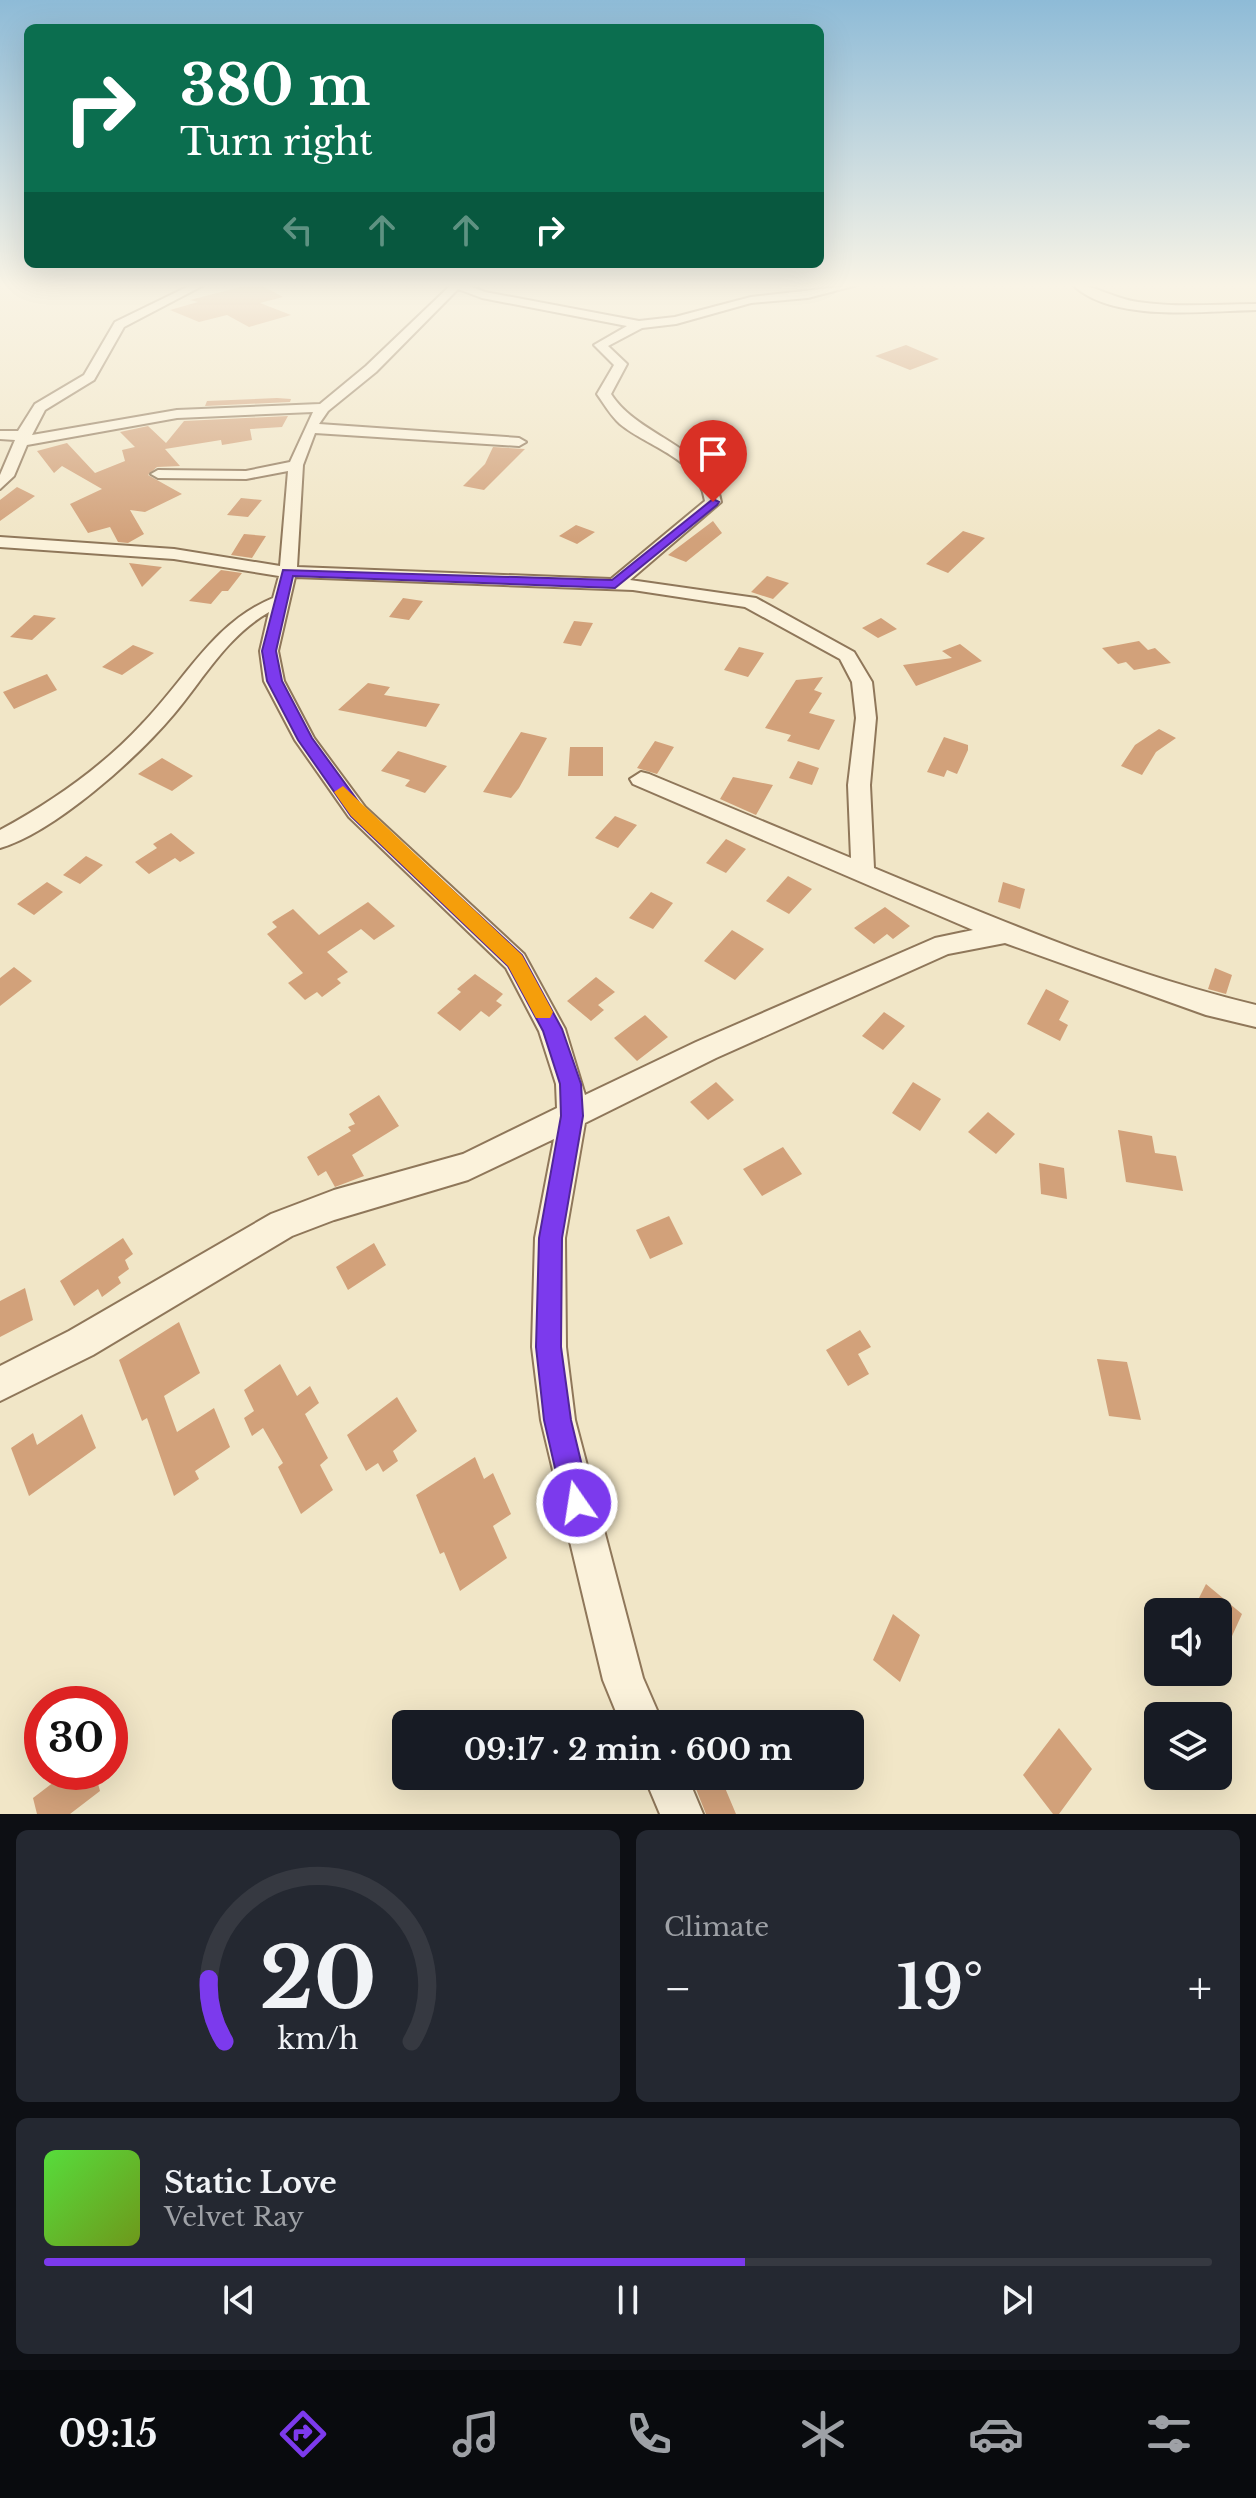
<!DOCTYPE html>
<html lang="en">
<head>
<meta charset="utf-8">
<style>
  body { margin:0; font-family:"Libre Baskerville",serif; background:#242831; color:#f1f3f6; height:100vh; display:flex; flex-direction:column; font-size:30px; white-space:nowrap }
  * { box-sizing:border-box; margin:0 }
  p { font-size:26px; color:#9ea1a6 }
  .icon { flex:none; width:44px; height:44px; fill:none; stroke:currentColor; stroke-width:2; stroke-linecap:round; stroke-linejoin:round }
  .map { position:relative; height:1814px; overflow:hidden }
  .drawer { display:flex; flex-direction:column; gap:16px; padding:16px; background:#0d0f14; flex:1 }
  .drawer>* { flex:none }
  .banner { position:absolute; left:24px; top:24px; width:800px; height:244px; border-radius:12px; box-shadow:0 8px 32px #0002; background:#0b6e4f; color:#fff; overflow:hidden }
  .tools { position:absolute; left:1144px; top:1598px; display:grid; gap:16px }
  .tools a { display:grid; place-items:center; width:88px; height:88px; border-radius:12px; background:#171b24; box-shadow:0 8px 32px #0002; font-size:40px }
  .speed { position:absolute; left:24px; top:1686px; display:flex; gap:16px; font-size:40px; font-weight:700; text-align:center }
  .speed>* { display:grid; place-content:center; width:104px; height:104px; border-radius:50%; background:#171b24; box-shadow:0 8px 32px #0002; line-height:1 }
  .speed .limit { border:12px solid #d22; background:#fff; color:#111 }
  .pin { position:absolute; display:grid; place-items:center; width:68px; height:68px; color:#fff; margin:-82px -34px; border-radius:50% 50% 50% 0; rotate:-45deg; box-shadow:0 0 8px #0007 }
  .pin .icon { rotate:45deg }
  .me { position:absolute; width:88px; margin:-44px; rotate:347deg; stroke-linejoin:round; filter:drop-shadow(0 0 6px #0008) }
  .turn { display:flex; align-items:center; gap:28px; height:168px; padding:0 24px; font-size:36px }
  .turn .icon { width:104px; height:104px; stroke-width:2.5 }
  .turn b { display:block; font-size:56px; line-height:68px }
  .lanes { display:flex; align-items:center; height:76px; padding:0 24px; background:#0003; justify-content:center; gap:40px; direction:ltr }
  .lanes .off { opacity:.35 }
  .big { font-size:60px; font-weight:800; line-height:1.1 }
  .drawer .tile { flex:1; display:flex; flex-direction:column; justify-content:center; gap:12px; min-width:0; padding:0 28px; border-radius:12px; background:#242831 }
  .drawer .dial { align-items:center; gap:0 }
  .dial svg { height:208px; overflow:visible; fill:none; stroke:#363941; stroke-width:7; stroke-linecap:round; text-anchor:middle }
  .dial text { fill:#f1f3f6; stroke:none }
  .song { display:flex; align-items:center; gap:24px }
  .cover { width:96px; height:96px; border-radius:12px; background:linear-gradient(135deg,hsl(110 70% 55%),hsl(80 70% 35%)) }
  .played { height:8px; border-radius:4px; background:linear-gradient(90deg,#7c3aed 60%,#363941 60%) }
  .keys { display:flex; justify-content:space-around; direction:ltr }
  .heat { display:flex; justify-content:space-between; align-items:center; font-size:44px; direction:ltr }
  .drawer .tiles { flex:1; display:grid; gap:16px; grid-template-columns:1fr 1fr }
  .tile:last-child { grid-column:span 2 }
  .trip { position:absolute; left:392px; top:1710px; width:472px; height:80px; border-radius:12px; background:#171b24; box-shadow:0 8px 32px #0002; font-weight:800; line-height:80px; text-align:center }
  .tabs { display:flex; height:128px; justify-content:space-around; align-items:center; background:#090b0e; color:#9ea1a6 }
  .tabs .icon { width:56px; height:56px }
  .tabs .on { color:#7c3aed }
  .tabs b { font-size:36px; color:#f1f3f6 }
  .map>svg:first-child { display:block }
  .building { fill:#d2a17a }
  .lines { fill:none; stroke-linecap:round; stroke-linejoin:round }
  .minor-casing { stroke:#8f775a; stroke-width:4 }
  .minor { fill:#fbf2db; fill-rule:evenodd }
  .route { fill:#7c3aed; stroke:#51269a; stroke-width:2 }
  .slow { fill:#f59e0b }
</style>
</head>
<body>
<div class="map">
<svg width="1256" height="1814" viewBox="0 0 1256 1814">
  <rect width="100%" height="100%" fill="#f1e6c7"/>
  <path class="building" d="M248 285H261L283 297 260 303 291 315 249 327 227 315 199 322 170 310 198 302 190 300Z
    M906 345 939 359 910 370 875 356Z
    M277 398 291 399 290 402 205 406 207 401Z
    M288 416 282 427 250 429 252 440 222 445 221 440 165 449 180 466 157 467 148 475 182 494 145 512 130 510 144 534 128 543 118 542 110 527 88 533 70 504 102 489 62 466 54 473 37 451 67 443 95 473 125 461 122 450 135 447 120 432 148 426 166 443 184 421Z
    M493 447 525 449 484 490 463 486 485 464Z
    M17 487 35 496 0 521V500Z
    M241 498 262 500 248 517 227 515Z
    M713 521 722 533 686 562 668 555Z
    M576 525 595 532 577 544 559 536Z
    M963 531 985 538 948 573 926 564Z
    M244 534 266 536 252 558 231 555Z
    M129 563 162 567 142 587Z
    M221 570 242 573 228 591H222L211 604 189 601Z
    M767 576 789 583 773 599 751 592Z
    M403 598 423 601 409 620 389 617Z
    M34 615 56 618 32 640 10 637Z
    M881 618 897 629 878 638 862 628Z
    M574 621 593 623 581 646 563 643Z
    M1139 641 1148 650 1155 648 1171 663 1134 670 1126 662 1118 664 1102 648Z
    M960 644 982 661 916 686 903 665 952 658 942 651Z
    M133 645 154 653 122 675 102 667Z
    M739 647 764 653 748 677 724 670Z
    M47 674 57 690 14 709 3 692Z
    M823 677 814 690 822 693 809 713 835 720 819 750 787 741 791 735 765 728 796 680Z
    M368 683 390 687 384 695 440 704 426 727 338 710Z
    M1159 729 1176 738 1156 752 1142 775 1121 766 1135 745Z
    M521 732 547 738 519 788 511 798 483 792Z
    M944 737 968 745V750L957 774 947 770 944 777 927 772Z
    M655 741 674 747 657 774 637 768Z
    M570 747H603V776H568Z
    M398 751 447 766 425 793 405 786 410 780 381 771Z
    M162 758 193 776 172 791 138 774Z
    M798 761 819 768 812 785 789 778Z
    M733 777 773 785 756 815 720 799Z
    M615 816 637 825 618 848 595 838Z
    M171 833 195 853 180 862 175 858 149 874 135 862 157 848 153 844Z
    M726 839 746 849 726 873 706 863Z
    M86 856 103 865 80 884 63 875Z
    M788 876 812 889 789 914 766 901Z
    M47 882 63 892 34 915 17 904Z
    M1003 882 1025 889 1020 909 998 902Z
    M651 892 673 903 653 929 629 918Z
    M368 902 395 926 374 940 361 929 327 952 348 972 337 979 341 983 322 997 317 992 305 1000 288 983 303 973 267 934 277 927 272 922 293 909 319 935Z
    M885 907 910 926 893 939 887 934 874 944 854 928Z
    M732 930 764 949 735 980 704 961Z
    M14 967 32 981 0 1006V978Z
    M1215 968 1232 975 1226 994 1208 989Z
    M475 974 503 994 496 1001 502 1005 489 1017 481 1011 460 1031 437 1013 461 992 457 989Z
    M596 977 615 992 598 1005 604 1010 591 1021 567 1001Z
    M1046 989 1069 1001 1059 1020 1068 1025 1060 1041 1027 1024Z
    M884 1012 905 1026 883 1050 862 1036Z
    M645 1015 668 1037 637 1061 614 1038Z
    M716 1082 734 1100 708 1120 690 1102Z
    M913 1082 941 1099 920 1131 892 1113Z
    M379 1095 399 1126 352 1155 364 1176 335 1187 326 1171 318 1176 307 1157 351 1131 348 1127 355 1124 349 1114Z
    M988 1112 1015 1134 996 1154 968 1132Z
    M1118 1130 1152 1136 1155 1153 1176 1156 1183 1191 1126 1182Z
    M783 1147 802 1174 762 1196 743 1169Z
    M1039 1163 1064 1168 1067 1199 1041 1194Z
    M669 1216 683 1244 650 1259 636 1230Z
    M123 1238 133 1254 125 1260 129 1269 118 1277 121 1283 102 1297 98 1289 74 1306 60 1281Z
    M374 1243 386 1265 348 1290 336 1267Z
    M25 1288 33 1320 0 1337V1301Z
    M179 1322 200 1373 164 1396 177 1432 214 1408 230 1447 195 1471 199 1479 174 1496 147 1418 142 1421 119 1360Z
    M860 1330 871 1347 858 1354 869 1374 848 1386 826 1350Z
    M1097 1359 1127 1362 1141 1420 1109 1416Z
    M280 1364 297 1396 310 1386 319 1403 305 1414 328 1458 320 1465 333 1490 301 1514 278 1467 283 1463 263 1428 252 1436 244 1418 254 1411 244 1390Z
    M397 1397 417 1431 393 1451 398 1461 383 1472 378 1463 366 1471 347 1435Z
    M82 1414 96 1448 29 1496 11 1448 33 1433 37 1445Z
    M475 1457 484 1479 493 1473 511 1514 493 1526 507 1558 460 1591 444 1552 440 1554 416 1495Z
    M1206 1584 1242 1614 1218 1667V1612H1192Z
    M893 1614 920 1635 900 1682 873 1660Z
    M1059 1728 1092 1769 1059 1814H1053L1023 1775Z
    M67 1772H95L100 1791 70 1814H37L33 1798Z
    M714 1776H720L736 1814H706L696 1789Z"/>
  <g class="lines">
    <defs>
      <path id="minor" d="M191 285H204L124 327 94 380 45 410 32 435 177 410 320 404 366 366 451 285H466L485 292 639 321 675 317 751 297 857 285 808 298 751 303 676 324 642 328 608 346 627 364 611 394C639 438 711 446 721 502L630 580 756 598 854 652 872 682 876 718 870 785 874 868C999 920 1125 974 1256 1005V1027L1206 1015 1005 943 948 954 716 1058 585 1123 565 1238 566 1347 575 1420 643 1678 663 1724H621L603 1680 541 1420 532 1347 535 1238 554 1139 468 1180 334 1220 292 1236 93 1355 0 1401V1366L69 1331 271 1214 334 1190 463 1154 557 1108 556 1084 539 1031 506 968 349 817 295 740 264 681 260 651 269 612C227 636 204 678 174 714 137 758 55 832 0 848V830C52 802 102 767 142 724 186 679 213 623 273 598L279 576 174 559 0 547V537L174 549 280 566 288 471 246 479 158 478 151 474 158 470 246 471 290 462 313 412 177 418 27 445 14 476 0 489V475L15 440 0 439V431H18L35 404 84 375 115 322ZM458 289 482 298 627 326 594 345 614 365 597 394C604 404 611 416 620 424 649 448 699 458 705 501L611 579 297 567 303 465 315 433 519 446 526 442 519 438 319 424 328 411 376 372ZM295 577 633 590 745 607 840 659 852 682 856 718 848 785 851 858 649 774 641 772 630 779 633 784 973 930 935 938 696 1042 585 1095 565 1029 524 954 365 807 314 738 284 681 278 651Z
        M1073 285C1095 285 1115 299 1138 302 1177 308 1217 304 1256 304V310C1204 311 1113 323 1073 285Z
        M644 1776H687L703 1814H660Z"/>
    </defs>
    <use href="#minor" class="minor-casing"/>
    <use href="#minor" class="minor"/>
  </g>
  <linearGradient id="sky" x2="0" y2="1"><stop stop-color="#8ebbd7"/><stop offset="0.53" stop-color="#f9f4e6"/><stop offset="1" stop-color="#f9f4e6" stop-opacity="0"/></linearGradient>
  <rect width="1256" height="539" fill="url(#sky)"/>
  <path class="route" d="M713 499 719 502 717 505 615 588 293 576 276 651 282 681 312 738 363 808 522 955 562 1029 581 1084 583 1116 562 1238 561 1347 571 1420 591 1503 587 1513 577 1517 567 1513 563 1503 544 1420 536 1347 539 1238 561 1116 560 1084 543 1031 508 966 351 816 298 740 267 681 262 651 283 570 612 580Z"/>
  <path class="slow" d="M343 786 522 955 553 1012 550 1018H536L508 966 351 816 334 792Z"/>
</svg>
<div class="tools">
<a><svg class="icon" aria-label="sound" viewBox="0 0 24 24"><path d="M4 9h4l5-4v14l-5-4H4zM17 9q2 3 0 6"/></svg></a>
<a><svg class="icon" aria-label="layers" viewBox="0 0 24 24"><path d="M12 4l9 5-9 5-9-5zM3 14l9 5 9-5"/></svg></a>
</div>
<div class="speed"><div class="limit">30</div></div>
<div class="pin" style="left:713px;top:502px;background:#d93025"><svg class="icon" aria-label="arrive" viewBox="0 0 24 24"><path d="M6 21V4h12l-3 4 3 4H6"/></svg></div>
<svg class="me" style="left:577px;top:1503px" viewBox="-20 -20 40 40"><circle r="17" fill="#7c3aed" stroke="#fff" stroke-width="3"/><path d="M0-11L8 9 0 5-8 9z" fill="#fff"/></svg>
<div class="trip">09:17 · 2 min · 600 m</div>
<div class="banner">
<div class="turn"><svg class="icon" aria-label="right" viewBox="0 0 24 24"><path d="M7 20v-9h11M14 6l5 5-5 5"/></svg><div><b>380 m</b>Turn right</div></div>
<div class="lanes"><svg class="icon off" aria-label="left" viewBox="0 0 24 24"><path d="M17 20v-9H6M10 6l-5 5 5 5"/></svg><svg class="icon off" aria-label="ahead" viewBox="0 0 24 24"><path d="M12 20V5M6 11l6-6 6 6"/></svg><svg class="icon off" aria-label="ahead" viewBox="0 0 24 24"><path d="M12 20V5M6 11l6-6 6 6"/></svg><svg class="icon" aria-label="right" viewBox="0 0 24 24"><path d="M7 20v-9h11M14 6l5 5-5 5"/></svg></div>
</div>
</div>
<section class="drawer">
<div class="tiles">
<div class="tile dial"><svg viewBox="0 0 100 80">
<path d="M14 69A42 42 0 1 1 86 69"/>
<path d="M14 69A42 42 0 0 1 8 45" stroke="#7c3aed"/>
<text x="50" y="56" font-size="32" font-weight="700">20</text>
<text x="50" y="72" font-size="11">km/h</text>
</svg></div>
<div class="tile"><p>Climate</p>
<div class="heat"><a>−</a><b class="big">19°</b><a>+</a></div>
</div>
<div class="tile">
<div class="song"><i class="cover"></i><div><b>Static Love</b><p>Velvet Ray</p></div></div>
<div class="played"></div>
<div class="keys"><svg class="icon" aria-label="previous" viewBox="0 0 24 24"><path d="M18 5L8 12l10 7zM5 5v14"/></svg><svg class="icon" aria-label="pause" viewBox="0 0 24 24"><path d="M8 5v14M16 5v14"/></svg><svg class="icon" aria-label="next" viewBox="0 0 24 24"><path d="M6 5l10 7-10 7zM19 5v14"/></svg></div>
</div>
</div>
</section>
<nav class="tabs">
<b>09:15</b>
<svg class="icon on" aria-label="directions" viewBox="0 0 24 24"><path d="M12 3l9 9-9 9-9-9zM9 14v-3h6M13 9l2 2-2 2"/></svg>
<svg class="icon" aria-label="music" viewBox="0 0 24 24"><path d="M9 18V5l10-2v13"/><circle cx="6" cy="18" r="3"/><circle cx="16" cy="16" r="3"/></svg>
<svg class="icon" aria-label="phone" viewBox="0 0 24 24"><path d="M5 4h4l2 5-3 2q2 4 5 5l2-3 5 2v4C11 20 4 13 5 4z"/></svg>
<svg class="icon" aria-label="climate" viewBox="0 0 24 24"><path d="M12 3v18M4 7l16 10M4 17L20 7"/></svg>
<svg class="icon" aria-label="car" viewBox="0 0 24 24"><path d="M5 17H2v-5l4-1 3-4h7l3 4 3 1v5h-3M9 17h6M6 11h13"/><circle cx="7" cy="17" r="2"/><circle cx="17" cy="17" r="2"/></svg>
<svg class="icon" aria-label="filters" viewBox="0 0 24 24"><path d="M4 7h16M4 17h16"/><circle cx="9" cy="7" r="2"/><circle cx="15" cy="17" r="2"/></svg>
</nav>
</body>
</html>
